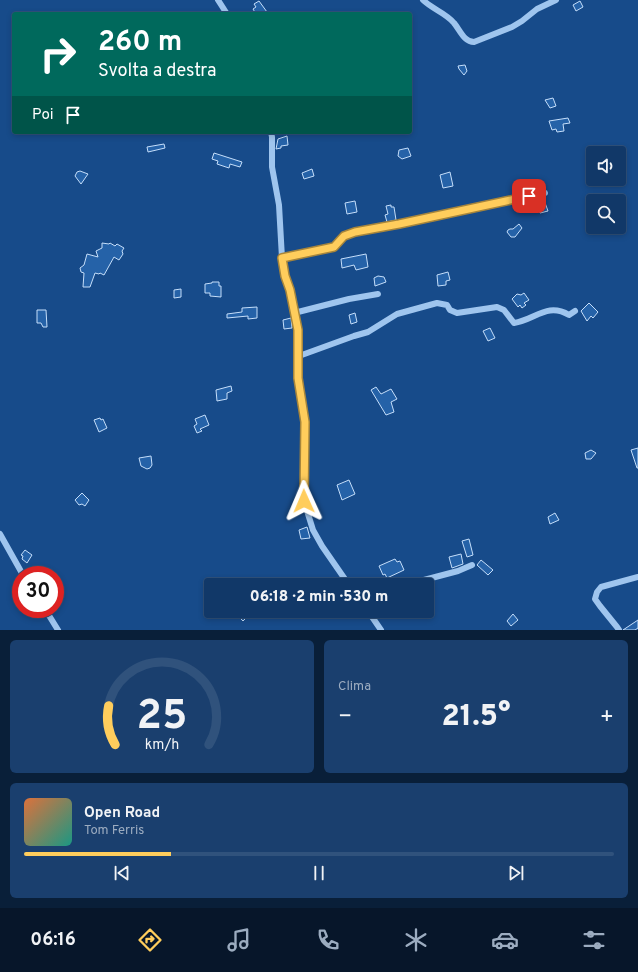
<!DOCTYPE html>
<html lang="it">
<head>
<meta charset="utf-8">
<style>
  body { margin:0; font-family:Overpass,sans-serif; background:#1a3f6e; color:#f1f3f6; height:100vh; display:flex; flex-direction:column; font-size:15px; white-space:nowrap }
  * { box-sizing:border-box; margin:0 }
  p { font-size:13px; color:#9cacc0 }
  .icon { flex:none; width:22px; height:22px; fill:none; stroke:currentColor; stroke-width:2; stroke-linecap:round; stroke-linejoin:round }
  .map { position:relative; height:630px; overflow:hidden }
  .panel { display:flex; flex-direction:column; gap:10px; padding:10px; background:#091f39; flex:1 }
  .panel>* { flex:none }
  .banner { position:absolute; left:12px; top:12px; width:400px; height:122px; border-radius:4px; box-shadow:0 2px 6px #0003,0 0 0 1px #30527c; background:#00695c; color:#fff; overflow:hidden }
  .tools { position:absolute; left:586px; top:146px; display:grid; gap:8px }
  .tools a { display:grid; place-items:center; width:40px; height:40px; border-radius:4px; background:#113868; box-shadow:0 2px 6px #0003,0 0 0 1px #30527c; font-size:20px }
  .speed { position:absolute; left:12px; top:566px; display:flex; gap:8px; font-size:20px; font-weight:700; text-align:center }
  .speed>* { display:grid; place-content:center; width:52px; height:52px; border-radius:50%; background:#113868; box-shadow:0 2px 6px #0003,0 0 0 1px #30527c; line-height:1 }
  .speed .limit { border:6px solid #d22; background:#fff; color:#111 }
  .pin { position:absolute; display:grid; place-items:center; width:34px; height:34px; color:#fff; margin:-17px; border-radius:8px; box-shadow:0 2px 6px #0006 }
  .me { position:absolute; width:44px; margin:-22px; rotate:359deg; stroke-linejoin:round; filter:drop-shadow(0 0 3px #0008) }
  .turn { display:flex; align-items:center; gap:14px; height:84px; padding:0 20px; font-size:18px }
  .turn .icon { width:52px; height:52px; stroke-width:2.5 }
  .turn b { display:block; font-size:28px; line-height:34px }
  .then { display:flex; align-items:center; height:38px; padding:0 20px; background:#0003; gap:8px; font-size:15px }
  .big { font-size:30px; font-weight:800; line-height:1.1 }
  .panel .tile { flex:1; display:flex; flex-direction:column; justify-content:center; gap:6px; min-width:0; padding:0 14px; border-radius:6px; background:#1a3f6e }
  .panel .dial { align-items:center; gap:0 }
  .dial svg { height:104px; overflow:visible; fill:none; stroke:#30527c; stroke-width:7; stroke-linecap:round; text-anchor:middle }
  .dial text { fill:#f1f3f6; stroke:none }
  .song { display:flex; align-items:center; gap:12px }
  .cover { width:48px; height:48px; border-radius:6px; background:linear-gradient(135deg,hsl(20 70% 55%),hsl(170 70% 35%)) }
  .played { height:4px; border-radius:2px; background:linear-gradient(90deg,#ffcd5c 25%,#30527c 25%) }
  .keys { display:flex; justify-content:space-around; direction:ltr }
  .heat { display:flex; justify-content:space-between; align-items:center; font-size:22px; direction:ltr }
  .panel .tiles { flex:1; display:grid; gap:10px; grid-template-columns:1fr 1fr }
  .tile:last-child { grid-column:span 2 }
  .trip { position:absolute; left:204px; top:578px; width:230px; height:40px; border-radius:4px; background:#113868; box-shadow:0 2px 6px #0003,0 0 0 1px #30527c; font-weight:800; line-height:40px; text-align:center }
  .dock { display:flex; height:64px; justify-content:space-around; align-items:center; background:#07162a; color:#9cacc0 }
  .dock .icon { width:28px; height:28px }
  .dock .active { color:#ffcd5c }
  .dock b { font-size:18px; color:#f1f3f6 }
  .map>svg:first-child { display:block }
  .building { fill:#2562a8; stroke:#c5defa }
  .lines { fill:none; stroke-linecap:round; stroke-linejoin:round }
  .minor { stroke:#9fc5ee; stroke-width:6 }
  .route-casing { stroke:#a6853c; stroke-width:10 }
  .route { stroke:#ffcd5c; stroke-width:7 }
</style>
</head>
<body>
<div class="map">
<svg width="638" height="630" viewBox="0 0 638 630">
  <rect width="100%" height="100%" fill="#174b8a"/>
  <path class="building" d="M259 1 267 12 263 14H256L253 9 256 7 254 4Z
    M580 1 583 7 576 11 573 5Z
    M465 65 467 71 464 75 459 69 458 66Z
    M553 98 556 106 550 108 545 100Z
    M568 118 570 123 563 124 564 131 557 132 556 129 552 130 549 121Z
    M287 136 288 145 281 146V148L276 149 278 139Z
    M164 144 165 148 148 152 147 147Z
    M408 148 411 156 402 159 398 156 399 150Z
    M214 153 242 162 240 167 230 164 229 168 217 164 218 161 212 159Z
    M312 169 314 176 304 179 302 173Z
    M80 171 88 174 81 184 75 176 77 172Z
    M450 172 453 186 443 188 440 175Z
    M542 198V201L544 200 548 211 540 213 536 200Z
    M355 201 357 212 347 214 345 203Z
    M391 205V207H394L396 220 387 222 385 215 388 214 386 206Z
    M519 224 522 228 515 237H511L507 232 508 230 510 229H513Z
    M102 243 109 244 110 243 115 246 117 244 124 248 122 251 123 254 119 260 114 257 104 275 100 273 99 274 95 273 90 287H83L84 273 81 272 80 268 84 265 87 254 98 257 96 251 102 248Z
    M366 254 368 267 356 270 354 265 342 268 341 259Z
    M448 272 450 280 446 281V285L438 286 437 275Z
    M378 276 384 277 386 282 375 286 374 278Z
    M212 282H219V286H221V297L210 296V293H205V284L212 283Z
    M181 289V297L174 298V290Z
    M524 293 529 300 524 303 526 305 522 308 520 305 518 307 512 299 517 294 521 295Z
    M589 303 598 312 593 318 591 316 587 321 581 311Z
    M257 307V318L248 319V316L227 318V314L242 312V308Z
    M37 310H46L47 327H43L41 323H37Z
    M355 313 357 322 351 324 349 315Z
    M291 318 292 328 284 329 283 320Z
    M490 328 495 338 488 341 483 331Z
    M231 386 232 391 227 393V399L217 401 216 390Z
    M376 387 381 394 391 389 397 399 391 402 394 412 386 415 371 390Z
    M205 415 209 425 200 429 202 431 197 433 194 426 197 424 195 419Z
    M100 418 101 420 103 419 107 428 99 432 94 420Z
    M638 448V468H637L631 450Z
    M591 450 596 453 591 459H586L585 453Z
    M151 456 152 465 150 468 147 469 141 466 139 458Z
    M349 480 355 494 342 500 337 485Z
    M82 493 89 500 85 506 82 504 79 505 75 500Z
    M555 513 559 520 550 524 548 517Z
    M307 527 310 538 301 539 299 530Z
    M469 539 473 555 467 557 462 541Z
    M25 550 32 555 27 563 22 559 23 556 21 555Z
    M461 554 463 564 452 568 449 557Z
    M395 559 397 562 400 561 404 570 387 578 385 574 383 575 379 566Z
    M481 560 493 570 488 575 477 565Z
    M239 611H253L243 621 236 614Z
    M513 614 518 620 511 626 507 621Z
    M638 620V628L635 630H623Z"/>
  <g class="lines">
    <path class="minor" d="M218 0 227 14
      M423 0C432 9 446 13 454 23 460 30 464 42 474 42L512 27 522 21 537 9 556 0
      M271 132 272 137V167L279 205 282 258 285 276 290 290 298 330V378L305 422 304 501 313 530 322 546 349 585
      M282 258 334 247 344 236 355 232 399 224 545 193
      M294 313 349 299 378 294
      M299 356 354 336 368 332 397 314 437 303 447 305 450 310 457 313 497 307 504 310 514 323C535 320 547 302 569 315L575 311
      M0 534 23 575
      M405 585 458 571 472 565
      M45 609 58 630
      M368 611 381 630
      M619 630 617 627 600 606 595 599 597 592 601 587 638 577"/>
  </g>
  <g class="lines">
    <defs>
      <path id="route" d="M304 501 305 422 298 378V330L290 290 285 276 282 258 334 247 344 236 355 232 399 224 529 196"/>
    </defs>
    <use href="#route" class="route-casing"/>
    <use href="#route" class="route"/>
  </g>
</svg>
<div class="tools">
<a><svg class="icon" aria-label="sound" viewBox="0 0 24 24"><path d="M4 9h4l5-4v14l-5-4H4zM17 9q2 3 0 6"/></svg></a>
<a><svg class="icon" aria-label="search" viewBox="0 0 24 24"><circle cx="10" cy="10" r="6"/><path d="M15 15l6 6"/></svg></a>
</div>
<div class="speed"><div class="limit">30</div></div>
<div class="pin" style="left:529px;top:196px;background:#d93025"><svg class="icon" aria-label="arrive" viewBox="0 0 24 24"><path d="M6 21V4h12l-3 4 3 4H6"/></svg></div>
<svg class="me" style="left:304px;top:501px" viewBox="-20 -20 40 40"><path d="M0-17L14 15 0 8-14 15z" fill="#ffcd5c" stroke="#fff" stroke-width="4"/></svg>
<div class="trip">06:18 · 2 min · 530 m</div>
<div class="banner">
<div class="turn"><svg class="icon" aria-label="right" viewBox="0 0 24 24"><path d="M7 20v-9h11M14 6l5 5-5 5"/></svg><div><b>260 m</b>Svolta a destra</div></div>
<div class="then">Poi<svg class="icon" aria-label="arrive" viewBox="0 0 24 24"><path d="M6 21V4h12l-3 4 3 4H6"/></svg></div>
</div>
</div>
<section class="panel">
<div class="tiles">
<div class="tile dial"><svg viewBox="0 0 100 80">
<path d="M14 69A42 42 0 1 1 86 69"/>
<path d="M14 69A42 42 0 0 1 9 39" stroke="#ffcd5c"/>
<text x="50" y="56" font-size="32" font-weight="700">25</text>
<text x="50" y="72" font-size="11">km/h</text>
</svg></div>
<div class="tile"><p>Clima</p>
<div class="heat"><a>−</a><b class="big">21.5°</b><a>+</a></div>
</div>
<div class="tile">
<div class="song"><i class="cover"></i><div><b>Open Road</b><p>Tom Ferris</p></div></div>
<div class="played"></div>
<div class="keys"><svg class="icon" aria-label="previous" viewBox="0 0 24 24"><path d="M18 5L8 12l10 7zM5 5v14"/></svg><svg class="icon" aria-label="pause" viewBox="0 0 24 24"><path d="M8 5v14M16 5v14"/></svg><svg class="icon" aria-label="next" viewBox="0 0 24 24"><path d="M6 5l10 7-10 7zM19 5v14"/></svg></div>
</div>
</div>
</section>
<nav class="dock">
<b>06:16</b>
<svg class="icon active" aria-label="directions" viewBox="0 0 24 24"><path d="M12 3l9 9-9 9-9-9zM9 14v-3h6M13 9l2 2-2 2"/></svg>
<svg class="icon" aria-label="music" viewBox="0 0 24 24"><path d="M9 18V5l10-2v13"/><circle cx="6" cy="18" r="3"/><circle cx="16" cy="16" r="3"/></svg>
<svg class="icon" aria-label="phone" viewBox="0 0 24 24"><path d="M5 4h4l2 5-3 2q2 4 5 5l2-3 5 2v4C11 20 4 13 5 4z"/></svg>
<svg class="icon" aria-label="climate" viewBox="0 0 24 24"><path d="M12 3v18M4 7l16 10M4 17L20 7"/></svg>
<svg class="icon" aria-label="car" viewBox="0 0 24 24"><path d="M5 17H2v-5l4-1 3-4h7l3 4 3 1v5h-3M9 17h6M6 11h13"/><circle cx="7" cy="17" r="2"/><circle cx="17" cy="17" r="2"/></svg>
<svg class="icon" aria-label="filters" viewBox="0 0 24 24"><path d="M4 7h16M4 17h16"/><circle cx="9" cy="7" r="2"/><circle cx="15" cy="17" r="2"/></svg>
</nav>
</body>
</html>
